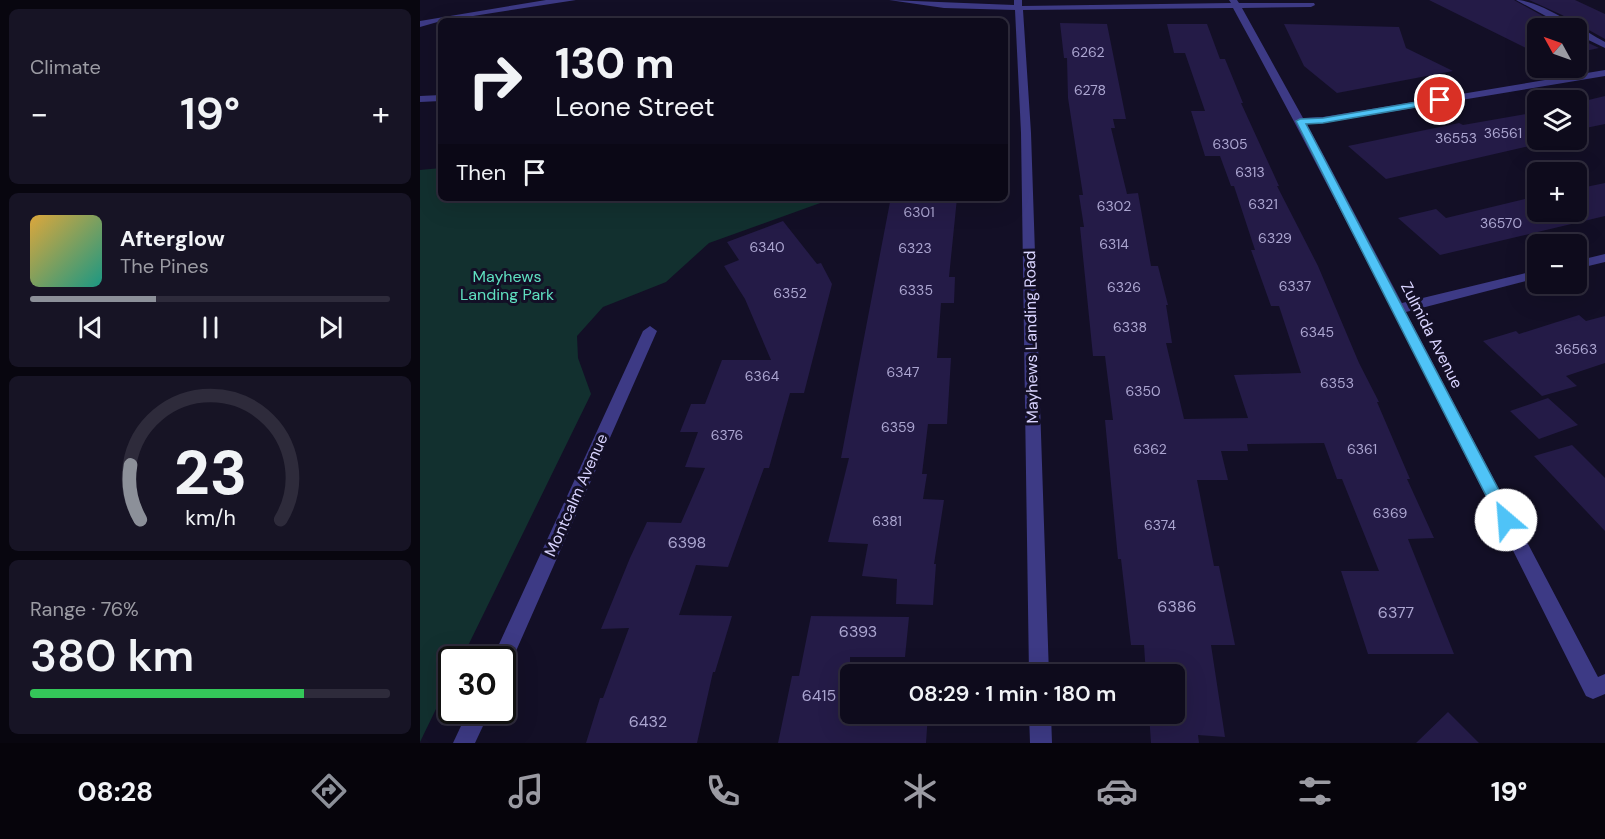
<!DOCTYPE html>
<html lang="en">
<head>
<meta charset="utf-8">
<style>
  body { margin:0; font-family:"DM Sans",sans-serif; background:#171425; color:#f1f3f6; height:100vh; display:flex; flex-direction:column; font-size:22px; white-space:nowrap }
  * { box-sizing:border-box; margin:0 }
  p { font-size:20px; color:#9b9ba3 }
  .icon { flex:none; width:33px; height:33px; fill:none; stroke:currentColor; stroke-width:2; stroke-linecap:round; stroke-linejoin:round }
  .map { position:relative; flex:1; overflow:hidden }
  .panel { display:flex; flex-direction:column; gap:9px; padding:9px; background:#08060f; width:420px }
  .panel>* { flex:none }
  .top-card { position:absolute; left:18px; top:18px; width:570px; height:183px; border-radius:9px; box-shadow:0 6px 24px #0002,0 0 0 2px #2e2b3b; background:#0e0b1c; color:#f1f3f6; overflow:hidden }
  .needle { width:39px; rotate:310deg }
  .fabs { position:absolute; left:1107px; top:18px; display:grid; gap:12px }
  .fabs a { display:grid; place-items:center; width:60px; height:60px; border-radius:9px; background:#0e0b1c; box-shadow:0 6px 24px #0002,0 0 0 2px #2e2b3b; font-size:30px }
  .speed { position:absolute; left:18px; top:646px; display:flex; gap:12px; font-size:30px; font-weight:700; text-align:center }
  .speed>* { display:grid; place-content:center; width:78px; height:78px; border-radius:50%; background:#0e0b1c; box-shadow:0 6px 24px #0002,0 0 0 2px #2e2b3b; line-height:1 }
  .speed .limit { border:3px solid #111; border-radius:9px; background:#fff; color:#111 }
  .pin { position:absolute; display:grid; place-items:center; width:51px; height:51px; color:#fff; margin:-26px; border:3px solid #fff; border-radius:50%; box-shadow:0 2px 6px #0007 }
  .me { position:absolute; width:66px; margin:-33px; rotate:333deg; stroke-linejoin:round; filter:drop-shadow(0 0 4px #0008) }
  .turn { display:flex; align-items:center; gap:21px; height:126px; padding:0 18px; font-size:27px }
  .turn .icon { width:78px; height:78px; stroke-width:2.5 }
  .turn b { display:block; font-size:42px; line-height:51px }
  .then { display:flex; align-items:center; height:57px; padding:0 18px; background:#0003; gap:12px; font-size:22px }
  .big { font-size:45px; font-weight:600; line-height:1.1 }
  .panel .tile { flex:1; display:flex; flex-direction:column; justify-content:center; gap:9px; min-width:0; padding:0 21px; border-radius:9px; background:#171425 }
  .panel .dial { align-items:center; gap:0 }
  .dial svg { height:156px; overflow:visible; fill:none; stroke:#2e2b3b; stroke-width:7; stroke-linecap:round; text-anchor:middle }
  .dial text { fill:#f1f3f6; stroke:none }
  .song { display:flex; align-items:center; gap:18px }
  .cover { width:72px; height:72px; border-radius:9px; background:linear-gradient(135deg,hsl(40 70% 55%),hsl(170 70% 35%)) }
  .played { height:6px; border-radius:3px; background:linear-gradient(90deg,#8c9099 35%,#2e2b3b 35%) }
  .keys { display:flex; justify-content:space-around; direction:ltr }
  .heat { display:flex; justify-content:space-between; align-items:center; font-size:33px; direction:ltr }
  .charge { height:9px; border-radius:4px; background:linear-gradient(90deg,#34c759 76%,#2e2b3b 0) }
  .trip { position:absolute; left:420px; top:664px; width:345px; height:60px; border-radius:9px; background:#0e0b1c; box-shadow:0 6px 24px #0002,0 0 0 2px #2e2b3b; font-weight:600; line-height:60px; text-align:center }
  .dock { display:flex; height:96px; justify-content:space-around; align-items:center; background:#06040b; color:#9b9ba3 }
  .dock .icon { width:42px; height:42px }
  .dock .current { color:#8c9099 }
  .dock b { font-size:27px; color:#f1f3f6 }
  main { display:flex; flex:1; min-height:0 }
  .map>svg:first-child { display:block }
  .green { fill:#12302f }
  .building { fill:#241b47 }
  .lines { fill:none; stroke-linecap:round; stroke-linejoin:round }
  .street { fill:#3d3a85; fill-rule:evenodd }
  .route { fill:#4fc3f7; stroke:#337fa1; stroke-width:1.5 }
  .labels { text-anchor:middle; dominant-baseline:central; stroke-width:6; stroke-linejoin:round; paint-order:stroke }
  .number-label { font-size:14px; fill:#aca6d1 }
  .park-label { font-size:16px; fill:#5fe0c0; stroke:#130f26 }
  .street-label { font-size:16px; fill:#d9d4ff; stroke:#130f26 }
  .near-number-label { font-size:16px; fill:#aca6d1 }
</style>
</head>
<body>
<main>
<section class="panel">
<div class="tile"><p>Climate</p>
<div class="heat"><a>−</a><b class="big">19°</b><a>+</a></div>
</div>
<div class="tile">
<div class="song"><i class="cover"></i><div><b>Afterglow</b><p>The Pines</p></div></div>
<div class="played"></div>
<div class="keys"><svg class="icon" aria-label="previous" viewBox="0 0 24 24"><path d="M18 5L8 12l10 7zM5 5v14"/></svg><svg class="icon" aria-label="pause" viewBox="0 0 24 24"><path d="M8 5v14M16 5v14"/></svg><svg class="icon" aria-label="next" viewBox="0 0 24 24"><path d="M6 5l10 7-10 7zM19 5v14"/></svg></div>
</div>
<div class="tile dial"><svg viewBox="0 0 100 80">
<path d="M14 69A42 42 0 1 1 86 69"/>
<path d="M14 69A42 42 0 0 1 9 41" stroke="#8c9099"/>
<text x="50" y="56" font-size="32" font-weight="700">23</text>
<text x="50" y="72" font-size="11">km/h</text>
</svg></div>
<div class="tile"><p>Range · 76%</p><b class="big">380 km</b><div class="charge"></div></div>
</section>
<div class="map">
<svg width="1185" height="743" viewBox="0 0 1185 743">
  <rect width="100%" height="100%" fill="#130f26"/>
  <path class="green" d="M21 168V198H414L289 243 246 282 183 307 157 336 158 358 171 394 41 660H32L31 678 0 742V170Z"/>
  <path class="building" d="M1009 0H1094L1144 28H1118V54Z
    M1109 0H1155L1185 14V39L1142 15Z
    M640 23 687 24 706 119H693L695 128H691L707 194 718 193 731 266H738L748 305H746L752 343H746L764 419 828 418 814 375 881 373 859 306H851L831 250H835L814 186H811L800 156H785L771 111H785L765 53H754L747 24H787L800 59H805L823 103H821L859 186H857L898 266 939 363 959 402H957L990 479H987L1014 538 988 539 1034 654H948L921 571H959L922 479H917L904 443 827 444 828 451H801L808 480H777L794 566H799L815 645H791L805 737 778 735 779 743H731L729 714H754V675H726L724 645H711L701 559H698L685 420H693L685 356H673L660 227H664L659 195H663L648 98 647 58H644Z
    M864 24 979 27 986 48 1033 71 917 93 884 66Z
    M1156 37 1179 48 1156 53Z
    M1185 96V124L1156 130V103Z
    M1118 112 1116 139 1122 143 966 179 928 146 1039 123 1043 125Z
    M1185 183V216L1020 255 978 218 1016 209 1026 218 1118 196V212H1156V189Z
    M497 198H537L529 277H535L534 303H521L517 358H531L527 424H508L502 474H507L503 499 524 500 514 564H516L513 605 476 604 477 579 442 576 448 544 408 542 429 458H421L470 202H497Z
    M363 221 397 264 401 263 412 284 384 393H370L349 468H344L308 567 276 565 259 615 312 616 295 672H293L277 743H166L180 698H183L209 628 181 629 210 558 227 522 261 523 285 468 265 467 278 432H260L271 404H285L302 360H351L325 299 304 266 319 260 307 242Z
    M1159 315 1166 321 1185 316V363L1146 376 1157 386 1122 396 1063 341 1096 331 1099 334Z
    M1128 398 1158 425 1119 439 1090 411Z
    M1152 445 1185 478V531L1114 456Z
    M391 616 489 617 485 657H430V714H508L506 743H358L372 676H379Z
    M1028 712 1059 743H996Z"/>
  <g class="lines">
    <path class="street" d="M126 0H156L21 21 0 27V21Z
      M469 0 594 5V0H602V6L811 3 809 0H817L819 3H894L895 5 891 7 822 8 883 118 903 117 1185 70V76L903 123 887 124 982 303 1118 270V278L986 312 1178 677 1185 674V694L1173 699 1166 696C1050 466 937 235 813 8L603 10 611 133 629 675H609L601 133 595 10 524 8Z
      M1096 0C1119 0 1163 30 1185 42V48L1156 34V28H1148Z
      M21 95V101L0 102V96Z
      M1185 254V262L1156 269V261Z
      M230 326 237 331 89 667 82 670V660H72L75 653 223 331Z
      M48 711H70L55 743H33Z
      M609 714H631L632 743H610Z"/>
  </g>
  <path class="route" d="M1020 98 1024 99V102L903 123 886 124 1092 515 1094 520 1092 525 1086 527 1081 525 876 121 880 119 903 118Z"/>
  <g class="labels">
    <g class="number-label">
      <text x="668" y="52">6262</text>
      <text x="670" y="90">6278</text>
      <text x="1083" y="133">36561</text>
      <text x="1036" y="138">36553</text>
      <text x="810" y="144">6305</text>
      <text x="830" y="172">6313</text>
      <text x="843" y="204">6321</text>
      <text x="694" y="206">6302</text>
      <text x="499" y="212">6301</text>
      <text x="1081" y="223">36570</text>
      <text x="855" y="238">6329</text>
      <text x="694" y="244">6314</text>
      <text x="347" y="247">6340</text>
      <text x="495" y="248">6323</text>
      <text x="875" y="286">6337</text>
      <text x="704" y="287">6326</text>
      <text x="496" y="290">6335</text>
      <text x="370" y="293">6352</text>
      <text x="710" y="327">6338</text>
      <text x="897" y="332">6345</text>
      <text x="1156" y="349">36563</text>
      <text x="483" y="372">6347</text>
      <text x="342" y="376">6364</text>
      <text x="917" y="383">6353</text>
      <text x="723" y="391">6350</text>
      <text x="478" y="427">6359</text>
      <text x="307" y="435">6376</text>
      <text x="730" y="449">6362</text>
      <text x="942" y="449">6361</text>
      <text x="970" y="513">6369</text>
      <text x="467" y="521">6381</text>
      <text x="740" y="525">6374</text>
    </g>
    <g class="park-label">
      <text x="87" y="276">Mayhews<tspan x="87" dy="18">Landing Park</tspan></text>
    </g>
    <g class="street-label">
      <text transform="translate(1012 335) rotate(63)">Zulmida Avenue</text>
      <text transform="translate(611 337) rotate(-91)">Mayhews Landing Road</text>
      <text transform="translate(156 495) rotate(-66)">Montcalm Avenue</text>
    </g>
    <g class="near-number-label">
      <text x="267" y="542">6398</text>
      <text x="757" y="606">6386</text>
      <text x="976" y="612">6377</text>
      <text x="438" y="631">6393</text>
      <text x="399" y="695">6415</text>
      <text x="228" y="721">6432</text>
    </g>
  </g>
</svg>
<div class="fabs">
<a><svg class="needle" viewBox="-14 -14 28 28"><path d="M0-13l5 13h-10z" fill="#e53935"/><path d="M0 13l5-13h-10z" fill="#9b9ba3"/></svg></a>
<a><svg class="icon" aria-label="layers" viewBox="0 0 24 24"><path d="M12 4l9 5-9 5-9-5zM3 14l9 5 9-5"/></svg></a>
<a>+</a>
<a>−</a>
</div>
<div class="speed"><div class="limit">30</div></div>
<div class="pin" style="left:1020px;top:100px;background:#d93025"><svg class="icon" aria-label="arrive" viewBox="0 0 24 24"><path d="M6 21V4h12l-3 4 3 4H6"/></svg></div>
<svg class="me" style="left:1086px;top:520px" viewBox="-20 -20 40 40"><circle r="19" fill="#fff"/><path d="M0-13L10 11 0 6-10 11z" fill="#4fc3f7"/></svg>
<div class="trip">08:29 · 1 min · 180 m</div>
<div class="top-card">
<div class="turn"><svg class="icon" aria-label="right" viewBox="0 0 24 24"><path d="M7 20v-9h11M14 6l5 5-5 5"/></svg><div><b>130 m</b>Leone Street</div></div>
<div class="then">Then<svg class="icon" aria-label="arrive" viewBox="0 0 24 24"><path d="M6 21V4h12l-3 4 3 4H6"/></svg></div>
</div>
</div>
</main>
<nav class="dock">
<b>08:28</b>
<svg class="icon current" aria-label="directions" viewBox="0 0 24 24"><path d="M12 3l9 9-9 9-9-9zM9 14v-3h6M13 9l2 2-2 2"/></svg>
<svg class="icon" aria-label="music" viewBox="0 0 24 24"><path d="M9 18V5l10-2v13"/><circle cx="6" cy="18" r="3"/><circle cx="16" cy="16" r="3"/></svg>
<svg class="icon" aria-label="phone" viewBox="0 0 24 24"><path d="M5 4h4l2 5-3 2q2 4 5 5l2-3 5 2v4C11 20 4 13 5 4z"/></svg>
<svg class="icon" aria-label="climate" viewBox="0 0 24 24"><path d="M12 3v18M4 7l16 10M4 17L20 7"/></svg>
<svg class="icon" aria-label="car" viewBox="0 0 24 24"><path d="M5 17H2v-5l4-1 3-4h7l3 4 3 1v5h-3M9 17h6M6 11h13"/><circle cx="7" cy="17" r="2"/><circle cx="17" cy="17" r="2"/></svg>
<svg class="icon" aria-label="filters" viewBox="0 0 24 24"><path d="M4 7h16M4 17h16"/><circle cx="9" cy="7" r="2"/><circle cx="15" cy="17" r="2"/></svg>
<b>19°</b>
</nav>
</body>
</html>
